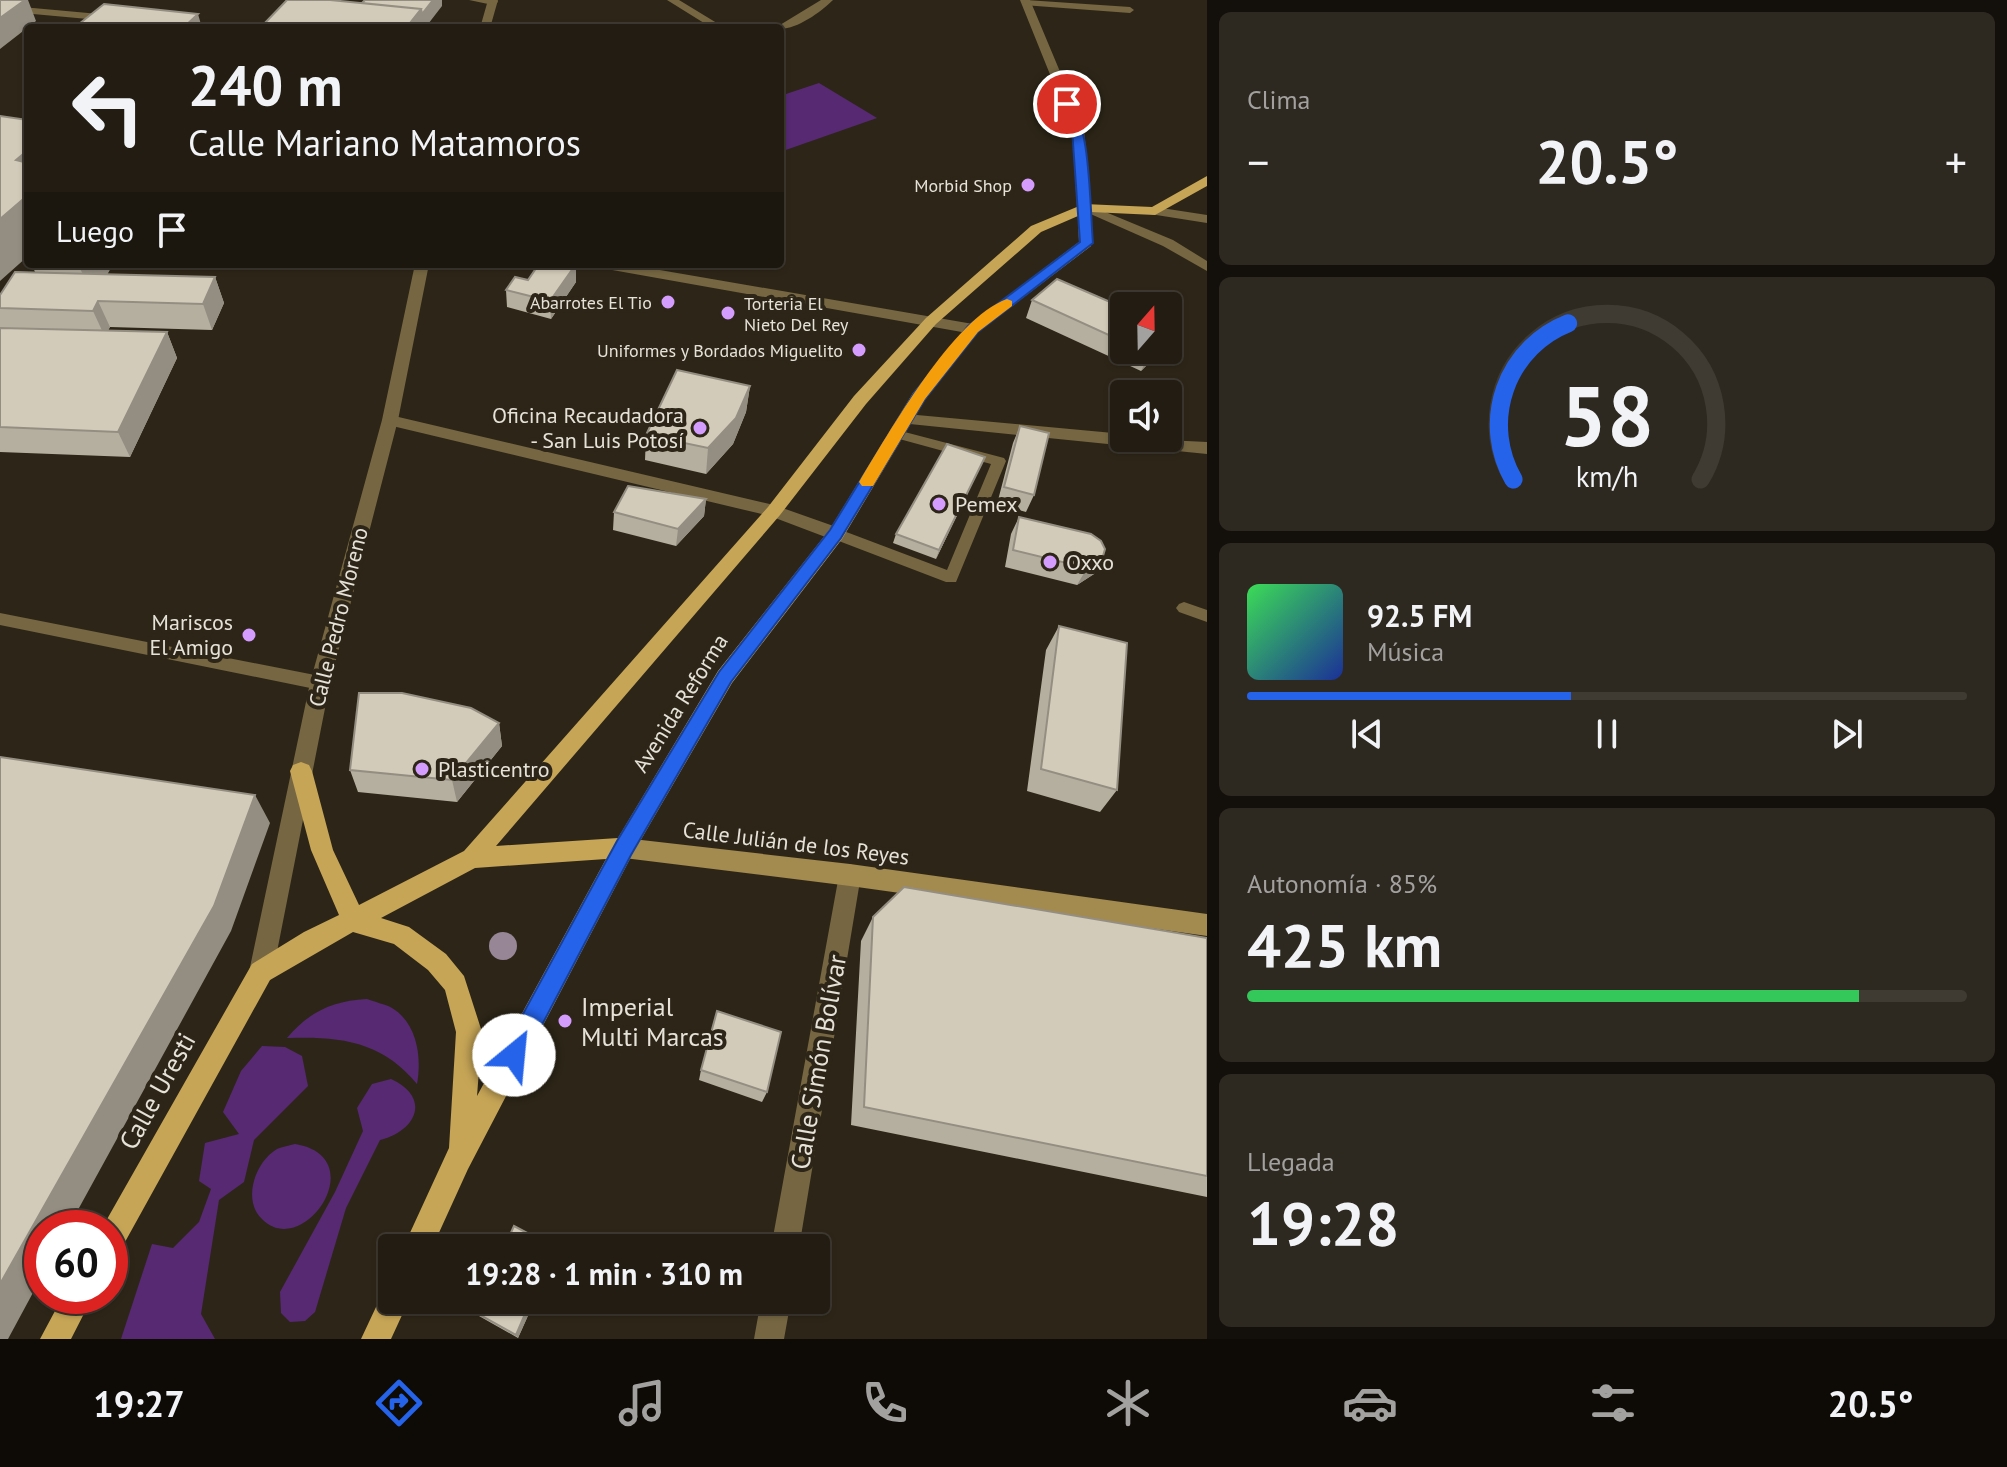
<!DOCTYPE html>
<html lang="es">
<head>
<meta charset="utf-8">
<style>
  body { margin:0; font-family:"PT Sans",sans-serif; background:#2e2920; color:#f1f3f6; height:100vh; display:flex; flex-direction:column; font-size:30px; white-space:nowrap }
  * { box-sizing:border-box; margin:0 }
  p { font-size:26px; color:#a2a19f }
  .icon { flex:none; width:44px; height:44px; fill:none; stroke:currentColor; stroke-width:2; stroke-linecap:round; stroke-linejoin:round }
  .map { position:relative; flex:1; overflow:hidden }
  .panel { display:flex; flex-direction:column; gap:12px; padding:12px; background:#130f0a; width:800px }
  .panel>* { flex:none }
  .hud { position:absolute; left:24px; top:24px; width:760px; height:244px; border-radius:8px; box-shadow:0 2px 6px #0004,0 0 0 2px #3f3a32; background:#221c12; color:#f1f3f6; overflow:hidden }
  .needle { width:52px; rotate:20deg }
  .tools { position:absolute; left:1110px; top:292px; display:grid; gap:16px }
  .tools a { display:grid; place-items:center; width:72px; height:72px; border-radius:8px; background:#221c12; box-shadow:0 2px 6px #0004,0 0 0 2px #3f3a32; font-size:40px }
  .speed { position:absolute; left:24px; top:1210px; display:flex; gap:16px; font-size:40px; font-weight:700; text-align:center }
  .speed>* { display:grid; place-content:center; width:104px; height:104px; border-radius:50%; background:#221c12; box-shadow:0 2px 6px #0004,0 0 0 2px #3f3a32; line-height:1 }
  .speed .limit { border:12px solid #d22; background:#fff; color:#111 }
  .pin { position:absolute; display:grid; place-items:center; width:68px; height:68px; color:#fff; margin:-34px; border:4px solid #fff; border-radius:50%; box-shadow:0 2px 8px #0007 }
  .me { position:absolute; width:88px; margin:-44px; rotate:28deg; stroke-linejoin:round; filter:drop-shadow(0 0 6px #0008) }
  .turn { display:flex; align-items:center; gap:28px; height:168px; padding:0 32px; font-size:36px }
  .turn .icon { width:104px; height:104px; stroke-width:2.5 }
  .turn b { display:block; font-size:56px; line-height:68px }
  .then { display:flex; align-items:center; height:76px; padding:0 32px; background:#0003; gap:16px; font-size:30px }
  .big { font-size:60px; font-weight:700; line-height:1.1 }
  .panel .card { flex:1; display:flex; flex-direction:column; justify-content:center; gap:12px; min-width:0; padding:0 28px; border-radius:12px; background:#2e2920 }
  .panel .dial { align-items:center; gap:0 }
  .dial svg { height:208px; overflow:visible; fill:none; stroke:#3f3a32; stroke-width:7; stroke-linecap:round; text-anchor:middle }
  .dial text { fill:#f1f3f6; stroke:none }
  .song { display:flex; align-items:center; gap:24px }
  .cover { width:96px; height:96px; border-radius:12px; background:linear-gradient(135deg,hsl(130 70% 55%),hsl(230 70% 35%)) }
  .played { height:8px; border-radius:4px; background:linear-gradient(90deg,#2563eb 45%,#3f3a32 45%) }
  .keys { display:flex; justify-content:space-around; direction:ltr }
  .heat { display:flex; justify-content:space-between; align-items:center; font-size:44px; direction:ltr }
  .charge { height:12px; border-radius:6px; background:linear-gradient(90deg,#34c759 85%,#3f3a32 0) }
  .trip { position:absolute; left:378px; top:1234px; width:452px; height:80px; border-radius:8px; background:#221c12; box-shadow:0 2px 6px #0004,0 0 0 2px #3f3a32; font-weight:700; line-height:80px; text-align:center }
  .tab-bar { display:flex; height:128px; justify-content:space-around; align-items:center; background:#0e0b07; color:#a2a19f }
  .tab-bar .icon { width:56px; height:56px }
  .tab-bar .active { color:#2563eb }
  .tab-bar b { font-size:36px; color:#f1f3f6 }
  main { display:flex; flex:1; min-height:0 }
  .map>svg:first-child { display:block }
  .green { fill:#562972 }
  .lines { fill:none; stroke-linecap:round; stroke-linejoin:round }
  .service { fill:#766742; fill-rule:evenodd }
  .minor { fill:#766742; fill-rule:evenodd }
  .tertiary { fill:#766742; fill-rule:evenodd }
  .secondary { fill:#a38a4e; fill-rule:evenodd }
  .primary { fill:#c6a556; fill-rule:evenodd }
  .tree { fill:#968696 }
  .wall { fill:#b5af9f }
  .shaded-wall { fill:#948e82 }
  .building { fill:#d3cbb9; stroke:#948e82; stroke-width:2 }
  .route { fill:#2563eb; stroke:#184099; stroke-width:2 }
  .slow { fill:#f59e0b }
  .poi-dot { fill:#d49cfc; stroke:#2d2618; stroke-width:3 }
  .labels { text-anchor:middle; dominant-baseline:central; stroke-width:8; stroke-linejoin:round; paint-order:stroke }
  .far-poi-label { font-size:18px; fill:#e6e2d8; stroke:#2d2618; text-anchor:end }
  .poi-label { font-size:22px; fill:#e6e2d8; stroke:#2d2618; text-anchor:start }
  .street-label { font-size:22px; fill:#e6e2d8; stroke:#2d2618 }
  .near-poi-label { font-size:26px; fill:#e6e2d8; stroke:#2d2618; text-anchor:start }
  .near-street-label { font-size:26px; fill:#e6e2d8; stroke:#2d2618 }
</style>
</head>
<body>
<main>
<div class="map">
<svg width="1207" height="1339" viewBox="0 0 1207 1339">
  <rect width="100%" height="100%" fill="#2d2618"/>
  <path class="green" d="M819 83 877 118 780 152V96Z
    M367 999C374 1002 385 1004 392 1008 417 1023 422 1057 417 1084 382 1041 340 1036 287 1038 309 1012 332 1001 367 999Z
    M262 1046 285 1047 302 1056 308 1086 254 1140 244 1182 219 1200 201 1314 215 1339H121L152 1244 173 1248 199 1222 211 1189 199 1181 205 1143 239 1134 223 1112 241 1071Z
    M391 1079C432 1098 416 1131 380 1140L346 1208 315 1312 305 1321 290 1322 281 1313 280 1292 335 1192 363 1131 357 1108 372 1084Z
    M295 1144C374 1157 303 1261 262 1219 242 1200 255 1162 277 1149 282 1147 290 1145 295 1144Z"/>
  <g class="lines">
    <path class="service" d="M1026 0 1130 7 1134 10 1130 13 1023 5V1Z
      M0 5 110 15 114 18 110 21 0 11Z
      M178 22 220 25 224 28 181 27 178 26Z
      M897 430 1004 458 1006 461 956 582H946L831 538 829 534 836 529 841 530 947 570 991 464 892 437V431Z
      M1184 602 1207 610V622L1179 612 1176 608 1179 604Z
      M0 613 320 676 326 678 328 683 326 688 320 690 0 625Z"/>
    <path class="minor" d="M469 0H497L498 2 493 5Z
      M667 0H679L725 28H712Z
      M821 0H833C819 14 791 33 775 28Z
      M1020 0H1030L1084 129 1091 206 1173 240 1207 261V271L1163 246 1077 208 1072 129Z
      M1155 207 1207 215V223L1150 214 1148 211Z
      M906 414 1124 434V438L1207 442V454L900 423 898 419 900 415Z
      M390 415 774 505 842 529 845 534 836 541 770 516 384 424 382 420Z
      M850 864 858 868 861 875 799 1248H771L839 875 842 868Z
      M761 1300H791L784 1339H754Z"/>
    <path class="tertiary" d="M488 0H498L490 28H480Z
      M415 264H429L398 420 330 683 273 972 270 980 261 984 252 980 249 972 310 683 382 420Z
      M594 264H625L973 324 981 329 973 334 601 268Z"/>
    <path class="secondary" d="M624 838 850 864 1207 914V936L850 886 624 858 616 855 613 848 616 841Z"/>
    <path class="primary" d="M1207 176V186L1155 215 1091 212V246L978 332 925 400 842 539 732 683 632 855 468 1169 432 1248H403L449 1148 456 1032 445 990 428 970 394 944 353 932 270 980 120 1251 110 1255V1228H102L252 964 304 932 339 915 311 850 290 771 293 765 301 762 309 765 312 771 333 850 359 905 464 851 768 507 854 396 926 318 1031 226 1084 204 1152 207ZM1078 216 1079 242 968 326 913 393 830 529 718 671 618 838 496 846 780 515 866 404 936 324 1041 232ZM606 859 477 1096 482 1032 464 976 446 954 409 927 381 918 475 868Z
      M392 1286V1300H409L391 1339H361L384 1290Z
      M63 1296H93L71 1339H40Z"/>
  </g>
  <circle class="tree" cx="503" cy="946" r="14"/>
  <path class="wall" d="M113 264 107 274 215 277 224 303 212 330 110 327 108 330 167 332 177 358 130 457 0 452V295L35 272 32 265Z
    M576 264V282L551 319 507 307 506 290Z
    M1032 300 1124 308V350H1162L1141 371 1026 318Z
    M750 386 746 412 733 444 706 474 645 460 646 435Z
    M1020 426 1034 495 1026 512 997 504 1013 443Z
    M985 457 936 559 893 543 896 534Z
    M706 499 704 516 676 546 613 530 614 512Z
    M1019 517 1103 556 1094 574 1077 585 1005 567 1011 534Z
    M1059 626 1117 790 1100 812 1027 791 1046 650Z
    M499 723 502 746 457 802 358 792 350 770Z
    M873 917 1207 938V1197L851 1125 861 941Z
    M701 1070 767 1092 762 1102 699 1080Z
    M535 1300 518 1338 479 1316 475 1312Z"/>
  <path class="shaded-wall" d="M25 0H28L36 21 0 49V18Z
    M433 0H442V6L425 28H406L421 9Z
    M198 14 202 28H183Z
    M28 150V188L16 160Z
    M28 195V256L0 281V219Z
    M81 264H113L94 299 79 266Z
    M576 264V282L551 319 550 301Z
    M215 277 224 303 212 330 203 304Z
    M98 301 110 327 105 337 93 311Z
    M167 332 177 358 130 457 118 432Z
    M1153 350H1162L1141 371 1150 353Z
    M750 386 746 412 733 444 706 474 708 448Z
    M985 457 981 465 936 559 939 550Z
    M706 499 704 516 676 546 678 529Z
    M1103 556 1094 574 1077 585 1087 568Z
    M499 723 502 746 457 802 452 780Z
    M255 795 270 823 231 931 68 1228H42V1276L8 1339H0V1284Z
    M531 1300H535L518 1338 516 1335Z"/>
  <path class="building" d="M0 0H25L0 18Z
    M287 0H330L421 9 406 28H260Z
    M365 0H433L422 14 421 9 362 3Z
    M104 4 198 14 183 28H74Z
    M0 116 28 120V150L16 160 28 163V195L0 219Z
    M33 264H81L79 266 32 265Z
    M539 264H576L550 301 506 290 515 277 528 280Z
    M15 272 215 277 203 304 98 301 93 311 0 308V295Z
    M1057 279 1124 308V342L1032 300Z
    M1168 327 1174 329 1168 335Z
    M0 328 167 332 118 432 0 427Z
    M677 370 750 386 736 418 708 448 646 435Z
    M1020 426 1049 433 1034 495 1004 487Z
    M947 444 985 457 939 550 896 534Z
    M628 486 706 499 678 529 614 512Z
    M1019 517 1091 534 1101 541 1105 549 1103 556 1087 568 1013 550Z
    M1059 626 1127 643 1117 790 1041 769Z
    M359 693H402L471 708 499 723 452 780 350 770Z
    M0 757 255 795 214 906 0 1284Z
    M904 887 1207 938V1176L864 1107 873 917Z
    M717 1011 781 1032 767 1092 701 1070Z
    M514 1226 554 1247V1248H504Z
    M480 1300H531L516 1335 475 1312Z"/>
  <path class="route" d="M1067 101C1091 114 1090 214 1093 243L978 332 925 399 841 538 731 682 631 855 522 1063 514 1067 505 1063 502 1055 505 1047 617 841 719 672 830 530 914 393 968 326 1080 242 1072 129 1062 104Z"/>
  <path class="slow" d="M1007 299 1012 301V306L978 332 925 399 873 486H862L859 482C889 433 953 318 1007 299Z"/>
  <g class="poi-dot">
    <circle cx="1028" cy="185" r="8"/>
    <circle cx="668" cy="302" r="8"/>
    <circle cx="728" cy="313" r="8"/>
    <circle cx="859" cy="350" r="8"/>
    <circle cx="700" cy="428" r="8"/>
    <circle cx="939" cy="504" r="8"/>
    <circle cx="1050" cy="562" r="8"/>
    <circle cx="249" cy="635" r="8"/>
    <circle cx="422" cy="769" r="8"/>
    <circle cx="565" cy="1021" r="8"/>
  </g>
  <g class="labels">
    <g class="far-poi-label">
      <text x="1012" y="185">Morbid Shop</text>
      <text x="652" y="302">Abarrotes El Tio</text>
      <text x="744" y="303" text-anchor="start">Torteria El<tspan x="744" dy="21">Nieto Del Rey</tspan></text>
      <text x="843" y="350">Uniformes y Bordados Miguelito</text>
    </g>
    <g class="poi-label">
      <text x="684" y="415" text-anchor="end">Oficina Recaudadora<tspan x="684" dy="25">- San Luis Potosí</tspan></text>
      <text x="955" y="504">Pemex</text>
      <text x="1066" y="562">Oxxo</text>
      <text x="233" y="622" text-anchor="end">Mariscos<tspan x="233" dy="25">El Amigo</tspan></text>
      <text x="438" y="769">Plasticentro</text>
    </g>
    <g class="street-label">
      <text transform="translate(338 617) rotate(-76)">Calle Pedro Moreno</text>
      <text transform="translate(680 703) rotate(-58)">Avenida Reforma</text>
      <text transform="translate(796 843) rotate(7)">Calle Julián de los Reyes</text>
    </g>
    <g class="near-poi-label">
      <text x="581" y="1006">Imperial<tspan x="581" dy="30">Multi Marcas</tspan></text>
    </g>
    <g class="near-street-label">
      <text transform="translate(818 1062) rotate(-80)">Calle Simón Bolívar</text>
      <text transform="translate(157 1091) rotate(-61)">Calle Uresti</text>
    </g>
  </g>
</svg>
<div class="tools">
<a><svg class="needle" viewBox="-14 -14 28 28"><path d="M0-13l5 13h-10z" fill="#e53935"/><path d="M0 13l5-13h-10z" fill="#a2a19f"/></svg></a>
<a><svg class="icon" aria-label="sound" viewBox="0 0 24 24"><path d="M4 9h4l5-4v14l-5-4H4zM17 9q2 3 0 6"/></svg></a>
</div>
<div class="speed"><div class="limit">60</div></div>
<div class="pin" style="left:1067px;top:104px;background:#d93025"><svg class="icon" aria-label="arrive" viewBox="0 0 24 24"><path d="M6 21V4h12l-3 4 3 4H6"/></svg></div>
<svg class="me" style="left:514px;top:1055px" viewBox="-20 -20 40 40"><circle r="19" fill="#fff"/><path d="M0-13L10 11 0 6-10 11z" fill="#2563eb"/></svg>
<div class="trip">19:28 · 1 min · 310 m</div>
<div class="hud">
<div class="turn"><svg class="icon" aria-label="left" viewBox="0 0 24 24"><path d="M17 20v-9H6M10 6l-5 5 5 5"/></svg><div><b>240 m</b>Calle Mariano Matamoros</div></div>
<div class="then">Luego<svg class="icon" aria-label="arrive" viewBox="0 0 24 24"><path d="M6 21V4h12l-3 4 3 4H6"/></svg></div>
</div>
</div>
<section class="panel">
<div class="card"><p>Clima</p>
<div class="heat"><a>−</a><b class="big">20.5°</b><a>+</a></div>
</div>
<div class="card dial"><svg viewBox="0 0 100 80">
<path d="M14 69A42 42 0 1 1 86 69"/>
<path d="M14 69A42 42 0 0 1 35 9" stroke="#2563eb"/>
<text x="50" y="56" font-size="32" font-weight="700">58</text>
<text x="50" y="72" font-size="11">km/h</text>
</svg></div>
<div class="card">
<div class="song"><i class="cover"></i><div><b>92.5 FM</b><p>Música</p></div></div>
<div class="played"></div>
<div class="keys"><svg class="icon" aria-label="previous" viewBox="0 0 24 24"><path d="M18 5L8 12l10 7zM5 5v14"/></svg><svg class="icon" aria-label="pause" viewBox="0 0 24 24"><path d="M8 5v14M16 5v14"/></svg><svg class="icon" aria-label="next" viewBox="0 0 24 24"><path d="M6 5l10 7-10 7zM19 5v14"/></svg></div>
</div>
<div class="card"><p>Autonomía · 85%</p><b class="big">425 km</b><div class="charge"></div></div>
<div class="card"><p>Llegada</p><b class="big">19:28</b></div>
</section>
</main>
<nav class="tab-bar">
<b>19:27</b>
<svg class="icon active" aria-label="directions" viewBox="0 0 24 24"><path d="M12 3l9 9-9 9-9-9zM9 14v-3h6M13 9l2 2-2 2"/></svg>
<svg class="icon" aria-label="music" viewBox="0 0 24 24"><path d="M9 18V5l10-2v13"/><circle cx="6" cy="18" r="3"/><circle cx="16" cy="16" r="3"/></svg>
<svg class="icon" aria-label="phone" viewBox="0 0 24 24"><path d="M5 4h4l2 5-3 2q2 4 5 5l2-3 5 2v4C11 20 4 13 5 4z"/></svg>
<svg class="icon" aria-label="climate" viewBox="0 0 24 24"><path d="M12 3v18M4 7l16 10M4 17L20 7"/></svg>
<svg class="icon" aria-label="car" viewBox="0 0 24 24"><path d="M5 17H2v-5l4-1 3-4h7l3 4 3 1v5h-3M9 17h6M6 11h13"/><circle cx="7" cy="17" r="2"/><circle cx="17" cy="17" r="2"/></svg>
<svg class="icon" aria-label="filters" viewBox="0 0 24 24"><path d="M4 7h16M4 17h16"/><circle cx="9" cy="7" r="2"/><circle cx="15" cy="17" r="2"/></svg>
<b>20.5°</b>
</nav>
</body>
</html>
